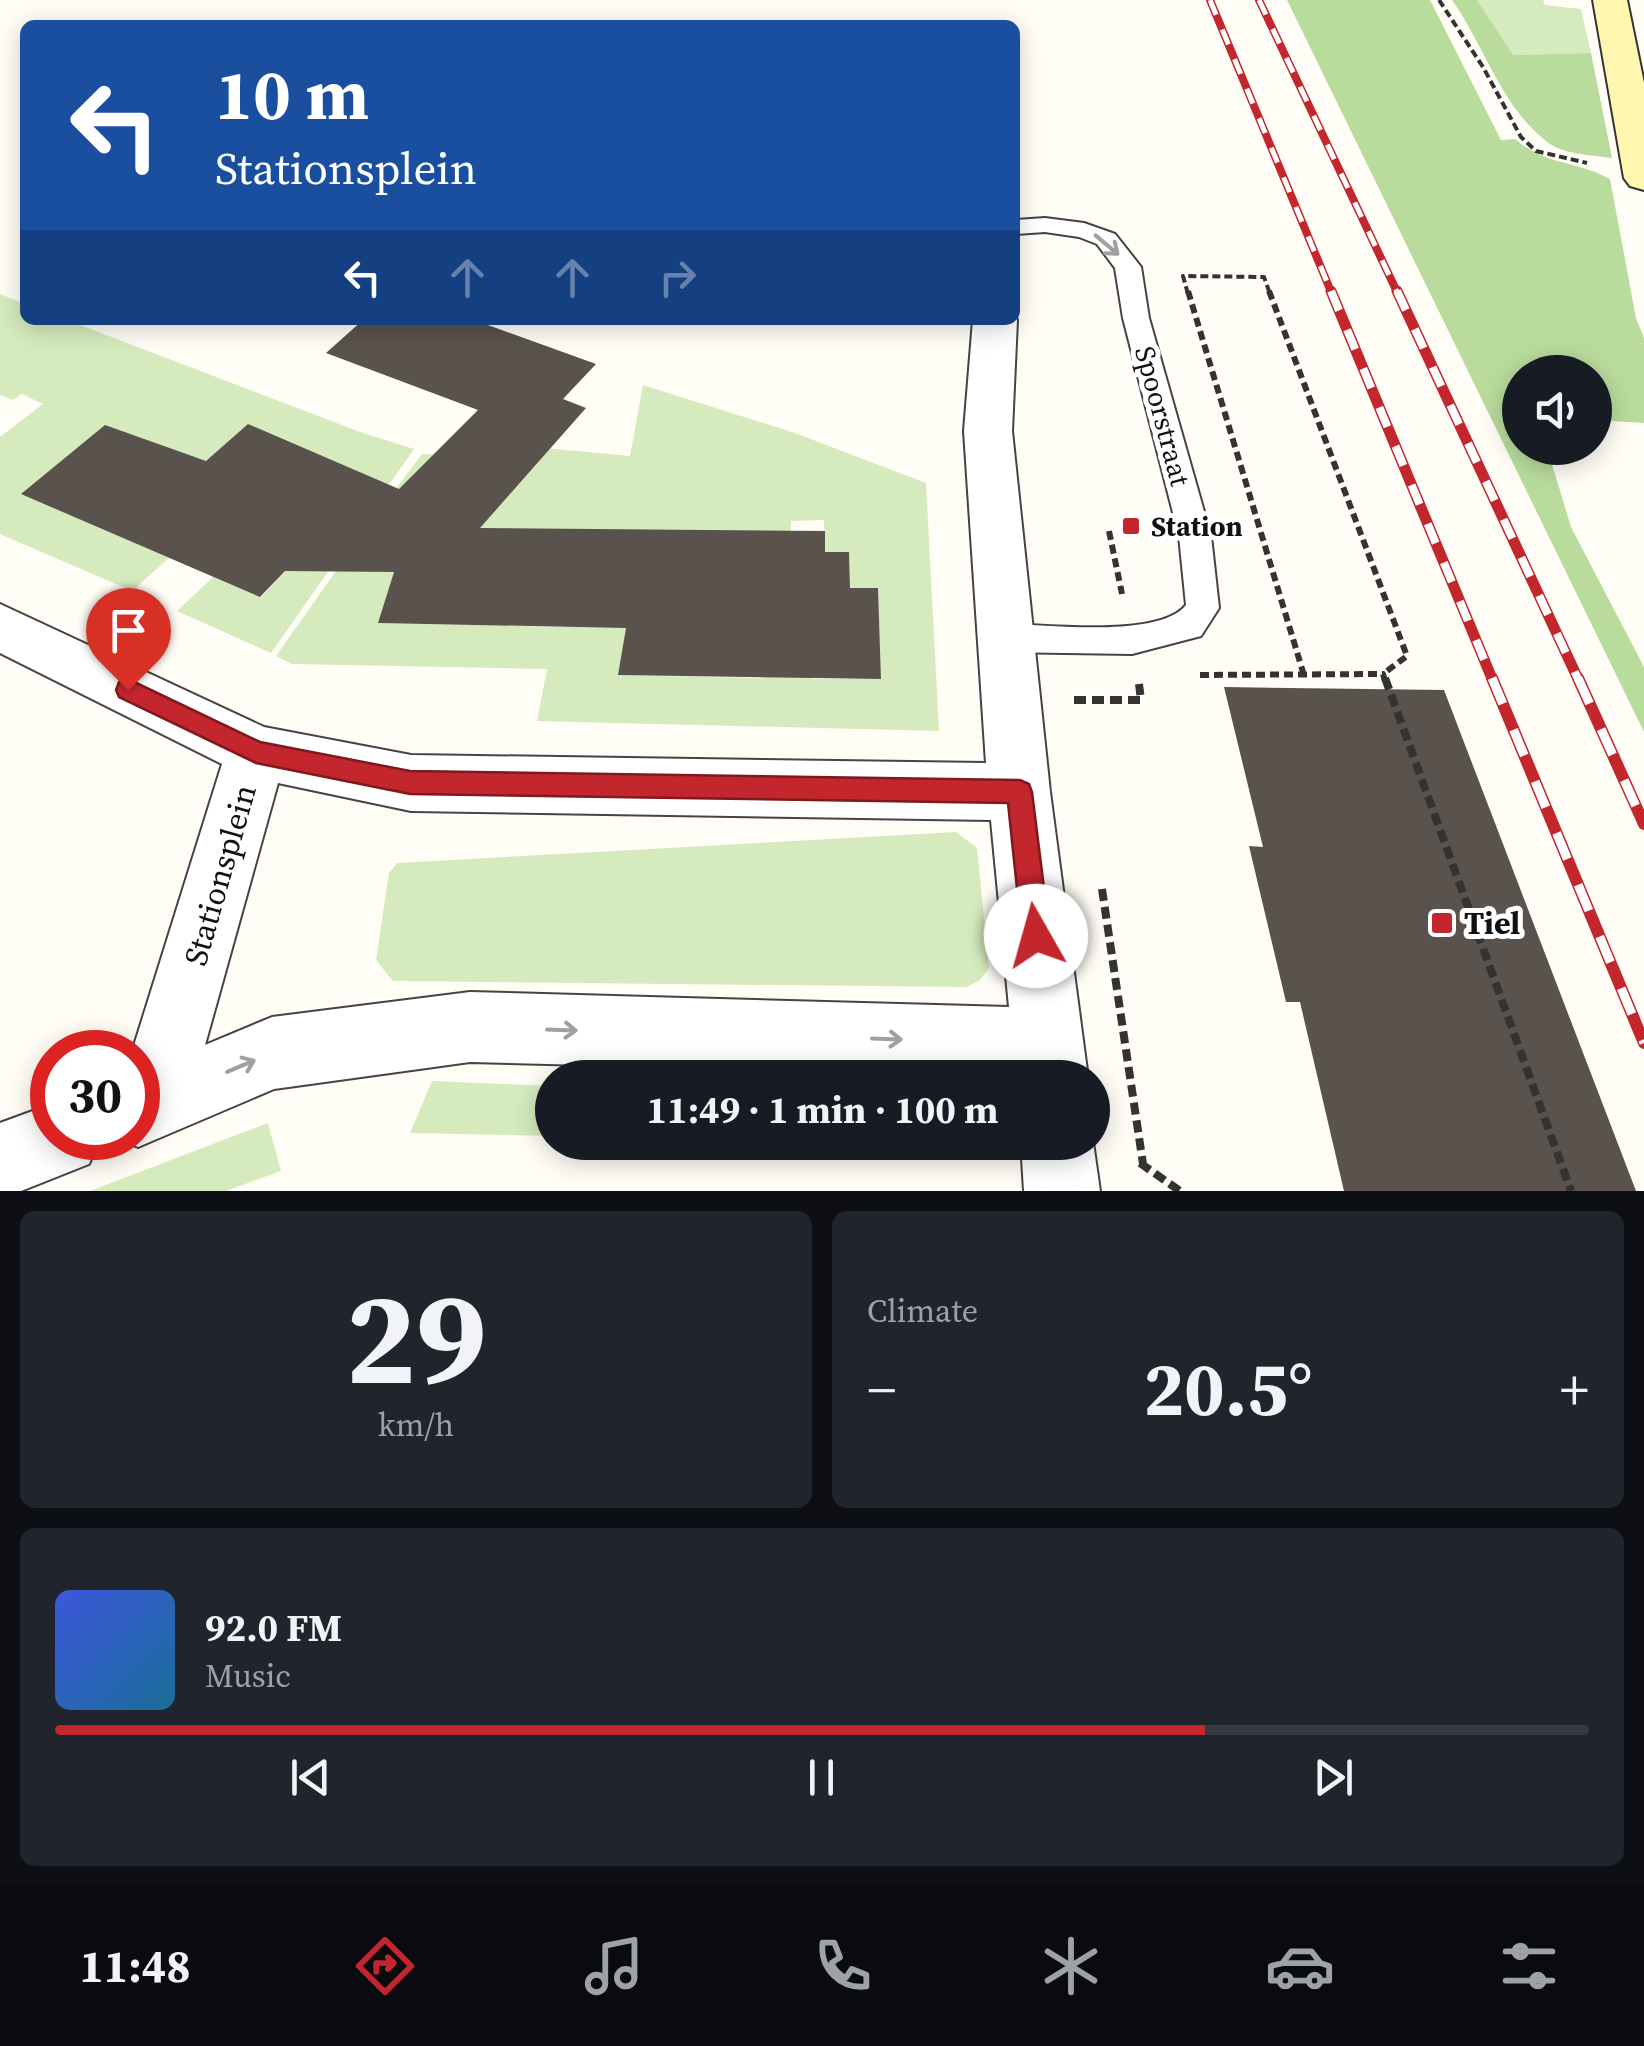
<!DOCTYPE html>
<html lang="en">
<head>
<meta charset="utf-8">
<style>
  body { margin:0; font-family:"Source Serif 4",serif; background:#20242c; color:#f1f3f6; height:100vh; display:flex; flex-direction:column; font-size:38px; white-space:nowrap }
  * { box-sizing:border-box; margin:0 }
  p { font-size:32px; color:#9ea1a6 }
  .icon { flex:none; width:55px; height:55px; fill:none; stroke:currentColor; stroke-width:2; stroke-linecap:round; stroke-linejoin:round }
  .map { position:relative; height:1191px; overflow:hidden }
  .side { display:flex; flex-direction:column; gap:20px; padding:20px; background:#0d0f14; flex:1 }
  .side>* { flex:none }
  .top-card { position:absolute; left:20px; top:20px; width:1000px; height:305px; border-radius:15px; box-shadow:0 5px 25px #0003; background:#1a4fa0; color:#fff; overflow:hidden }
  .fabs { position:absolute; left:1502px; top:355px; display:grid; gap:20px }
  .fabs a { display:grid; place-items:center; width:110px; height:110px; border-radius:50%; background:#171b24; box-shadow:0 5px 25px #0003; font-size:50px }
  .speed { position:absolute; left:30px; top:1030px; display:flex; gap:20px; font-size:50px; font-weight:700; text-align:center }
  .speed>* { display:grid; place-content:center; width:130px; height:130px; border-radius:50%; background:#171b24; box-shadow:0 5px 25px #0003; line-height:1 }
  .speed .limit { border:15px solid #d22; background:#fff; color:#111 }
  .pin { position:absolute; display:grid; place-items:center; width:85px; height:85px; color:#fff; margin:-102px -42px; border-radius:50% 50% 50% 0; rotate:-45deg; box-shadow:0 0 10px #0007 }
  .pin .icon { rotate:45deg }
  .me { position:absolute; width:110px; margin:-55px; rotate:353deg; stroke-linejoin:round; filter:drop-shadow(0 0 8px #0008) }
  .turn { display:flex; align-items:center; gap:35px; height:210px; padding:0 30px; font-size:45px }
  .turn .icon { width:130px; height:130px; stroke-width:2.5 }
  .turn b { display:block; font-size:70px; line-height:85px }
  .lanes { display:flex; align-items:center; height:95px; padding:0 30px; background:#0003; justify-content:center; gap:50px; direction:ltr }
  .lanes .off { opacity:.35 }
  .big { font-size:75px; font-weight:700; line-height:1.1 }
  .side .widget { flex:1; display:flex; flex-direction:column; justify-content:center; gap:15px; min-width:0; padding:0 35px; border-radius:15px; background:#20242c }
  .side .dial { align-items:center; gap:0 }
  .dial b { font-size:130px; line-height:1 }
  .song { display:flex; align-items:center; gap:30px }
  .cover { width:120px; height:120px; border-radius:15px; background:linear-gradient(135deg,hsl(230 70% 55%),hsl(200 70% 35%)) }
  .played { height:10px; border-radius:5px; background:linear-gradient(90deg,#c4262e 75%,#363941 75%) }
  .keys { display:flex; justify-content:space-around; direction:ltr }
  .heat { display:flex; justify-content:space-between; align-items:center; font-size:55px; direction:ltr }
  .side .tiles { flex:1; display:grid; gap:20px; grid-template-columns:1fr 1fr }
  .widget:last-child { grid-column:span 2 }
  .trip { position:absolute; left:535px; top:1060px; width:575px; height:100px; border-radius:50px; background:#171b24; box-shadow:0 5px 25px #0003; font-weight:700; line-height:100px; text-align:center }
  .tabs { display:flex; height:160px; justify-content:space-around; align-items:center; background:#090b0e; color:#9ea1a6 }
  .tabs .icon { width:70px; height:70px }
  .tabs .current { color:#c4262e }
  .tabs b { font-size:45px; color:#f1f3f6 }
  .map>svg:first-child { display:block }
  .green { fill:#d5ebbd; fill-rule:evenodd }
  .forest { fill:#b9dc9c }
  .building { fill:#5a524d }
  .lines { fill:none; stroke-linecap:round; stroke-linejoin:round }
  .lane-casing { stroke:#444; stroke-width:4 }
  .street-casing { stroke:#444; stroke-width:4 }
  .secondary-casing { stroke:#333; stroke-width:4 }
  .path-far2 { stroke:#333; stroke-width:4; stroke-dasharray:8 4; stroke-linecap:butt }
  .path-far1 { stroke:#333; stroke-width:6; stroke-dasharray:9 5; stroke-linecap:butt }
  .path { stroke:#333; stroke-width:8; stroke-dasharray:12 6; stroke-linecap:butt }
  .lane { fill:#fff; fill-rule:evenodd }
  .street { fill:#fff; fill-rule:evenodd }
  .secondary { fill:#fff6b0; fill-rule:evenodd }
  .rail-far2-casing { stroke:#c4262e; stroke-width:8 }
  .rail-far1-casing { stroke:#c4262e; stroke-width:11 }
  .rail-casing { stroke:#c4262e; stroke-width:12 }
  .rail-far2 { stroke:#fff; stroke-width:5; stroke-dasharray:16; stroke-linecap:butt }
  .rail-far1 { stroke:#fff; stroke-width:8; stroke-dasharray:21; stroke-linecap:butt }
  .rail { stroke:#fff; stroke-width:9; stroke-dasharray:28; stroke-linecap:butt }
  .oneway { stroke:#a0a0a0 }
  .route { fill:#c4262e; stroke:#7f191e; stroke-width:2.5 }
  .poi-dot { fill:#c4262e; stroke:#fff; stroke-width:4 }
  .labels { text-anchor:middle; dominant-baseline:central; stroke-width:10; stroke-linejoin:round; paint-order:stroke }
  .street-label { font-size:28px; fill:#111; stroke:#fff }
  .poi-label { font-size:28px; font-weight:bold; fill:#111; stroke:#fff; text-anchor:start }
  .near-street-label { font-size:32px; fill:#111; stroke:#fff }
  .near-poi-label { font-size:32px; font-weight:bold; fill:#111; stroke:#fff; text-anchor:start }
</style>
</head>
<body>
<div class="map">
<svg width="1644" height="1191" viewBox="0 0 1644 1191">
  <rect width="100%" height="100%" fill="#fffdf5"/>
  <path class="green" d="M1477 0H1543L1545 5 1581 9 1591 53 1512 55Z
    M0 294 25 304V320H67L360 432 414 449 271 653 177 611 213 577 261 597 309 546 125 538 169 558 132 591 0 534V437L43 404 22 394 13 400 0 395Z
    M643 385 795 433 926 483 939 731 537 721 547 669 292 664 276 656 348 554 370 572H394L379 623 564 627 574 575 364 531 422 454 489 457 545 448 630 456ZM824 520 825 552 849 553 850 578 844 588H878L881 679H813V578L790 552 791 521ZM627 621 764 624 761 678 619 675Z
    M956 832 977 848 989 968 979 981 966 987 393 981 376 960 389 873 397 863Z
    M432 1081 552 1086V1136L410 1133Z
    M268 1123 281 1171 226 1191H90Z"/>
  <path class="forest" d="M1287 0H1430L1501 140 1515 139C1547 166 1574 160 1610 179L1636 318 1644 338V423L1595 420V372H1520V448H1547L1571 527 1644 667V732Z
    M1452 0H1477L1513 55 1591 53 1612 158C1592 155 1563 155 1546 141 1501 106 1484 45 1452 0Z"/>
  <path class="building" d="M363 320H474L596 364 563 399 586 408 480 528 825 531V552H849L850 588H878L881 679 618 675 626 628 378 623 394 572 285 571 260 597 21 494 105 425 206 461 248 424 399 489 478 410 326 353Z
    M1224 687 1444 690 1636 1191H1344L1300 1002H1286L1249 846 1263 847Z"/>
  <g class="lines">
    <defs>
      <path id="lane" d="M1045 218 1084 223 1115 234 1141 267 1149 318 1211 536 1219 608 1201 636 1132 654 1008 652 996 648 991 638 996 628 1008 624C1050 625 1160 638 1186 605L1179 536 1123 318 1115 268 1097 244 1079 237 1045 232 1015 234V220Z"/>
      <path id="street" d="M1015 316 1017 320 1012 431 1050 792 1088 1078 470 1062 274 1089 138 1147 115 1138H138V1052H132L222 764 0 653V604L264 727 411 755 986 763 964 431 973 320H1015ZM278 783 411 811 991 820 1009 1007 470 992 272 1017 205 1045Z
        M52 1104V1138H100L89 1164 21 1191H0V1123Z
        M1092 1135 1100 1191H1024L1021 1142H1092Z"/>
      <path id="secondary" d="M1593 0H1627L1644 83V190L1630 186 1624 178Z"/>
    </defs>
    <use href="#lane" class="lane-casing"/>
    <use href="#street" class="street-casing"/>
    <use href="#secondary" class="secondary-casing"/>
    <path class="path-far2" d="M1439 0 1483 67 1521 137 1536 151 1587 163
      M1188 294 1183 276 1264 277 1270 294"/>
    <path class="path-far1" d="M1188 291 1303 672
      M1269 291 1407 656 1383 674
      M1109 531 1122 594
      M1200 675 1383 674 1385 681"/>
    <path class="path" d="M1385 678 1571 1191
      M1074 700H1141L1139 684
      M1102 889 1143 1164
      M1140 1163 1180 1191"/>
    <use href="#lane" class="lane"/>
    <use href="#street" class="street"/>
    <use href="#secondary" class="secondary"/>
    <defs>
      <path id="rail-far2" d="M1210 0 1332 294
        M1259 0 1398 294"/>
      <path id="rail-far1" d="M1331 291 1493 681
        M1397 291 1579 681"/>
      <path id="rail" d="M1492 678 1644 1043
        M1578 678 1644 824"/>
    </defs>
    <use href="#rail-far2" class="rail-far2-casing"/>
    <use href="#rail-far1" class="rail-far1-casing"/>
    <use href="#rail" class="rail-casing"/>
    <use href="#rail-far2" class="rail-far2"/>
    <use href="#rail-far1" class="rail-far1"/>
    <use href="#rail" class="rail"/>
  </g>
  <defs><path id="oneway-shaft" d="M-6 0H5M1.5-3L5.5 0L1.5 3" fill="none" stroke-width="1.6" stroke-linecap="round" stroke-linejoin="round" transform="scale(2.5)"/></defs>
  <g class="oneway">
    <use href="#oneway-shaft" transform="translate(1107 245) rotate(40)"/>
    <use href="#oneway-shaft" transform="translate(562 1030) rotate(2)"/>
    <use href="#oneway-shaft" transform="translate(887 1039) rotate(2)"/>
    <use href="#oneway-shaft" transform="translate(241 1066) rotate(-23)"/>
  </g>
  <path class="route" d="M128 679 260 742 410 771 1020 780 1029 784 1032 792 1050 936 1046 945 1036 949 1026 945 1022 936 1008 803 410 794 256 763 119 697 116 690 119 682Z"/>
  <g class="poi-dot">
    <rect x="1121" y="516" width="20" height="20" rx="5"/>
    <rect x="1430" y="911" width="24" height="24" rx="5"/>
  </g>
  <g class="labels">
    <g class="street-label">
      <text transform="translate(1163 416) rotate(75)">Spoorstraat</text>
    </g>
    <g class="poi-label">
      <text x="1151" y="526">Station</text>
    </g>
    <g class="near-street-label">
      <text transform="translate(220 875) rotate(-74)">Stationsplein</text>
    </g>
    <g class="near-poi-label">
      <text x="1464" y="923">Tiel</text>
    </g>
  </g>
</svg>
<div class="fabs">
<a><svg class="icon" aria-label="sound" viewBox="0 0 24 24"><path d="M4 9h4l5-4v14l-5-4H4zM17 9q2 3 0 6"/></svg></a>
</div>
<div class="speed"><div class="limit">30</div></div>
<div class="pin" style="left:128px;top:690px;background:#d93025"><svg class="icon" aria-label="arrive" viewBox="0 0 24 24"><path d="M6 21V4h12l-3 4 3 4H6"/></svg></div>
<svg class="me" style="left:1036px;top:936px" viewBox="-20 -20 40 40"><circle r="19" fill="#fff"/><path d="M0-13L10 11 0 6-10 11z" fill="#c4262e"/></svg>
<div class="trip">11:49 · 1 min · 100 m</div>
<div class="top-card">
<div class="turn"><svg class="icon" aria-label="left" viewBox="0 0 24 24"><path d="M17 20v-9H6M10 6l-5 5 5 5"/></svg><div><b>10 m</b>Stationsplein</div></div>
<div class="lanes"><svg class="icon" aria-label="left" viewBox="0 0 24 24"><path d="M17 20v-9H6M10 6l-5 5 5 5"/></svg><svg class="icon off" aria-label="ahead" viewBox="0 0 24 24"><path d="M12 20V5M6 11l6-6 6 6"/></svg><svg class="icon off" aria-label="ahead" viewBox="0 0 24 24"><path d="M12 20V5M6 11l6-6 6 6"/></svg><svg class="icon off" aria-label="right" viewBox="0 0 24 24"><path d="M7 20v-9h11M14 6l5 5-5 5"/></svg></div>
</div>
</div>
<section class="side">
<div class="tiles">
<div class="widget dial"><b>29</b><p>km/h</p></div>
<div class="widget"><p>Climate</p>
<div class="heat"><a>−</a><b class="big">20.5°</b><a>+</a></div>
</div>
<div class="widget">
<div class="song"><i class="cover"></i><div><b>92.0 FM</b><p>Music</p></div></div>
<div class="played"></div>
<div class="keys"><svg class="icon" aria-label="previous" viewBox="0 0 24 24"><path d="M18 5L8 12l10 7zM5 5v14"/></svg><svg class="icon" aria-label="pause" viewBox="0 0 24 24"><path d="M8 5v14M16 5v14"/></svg><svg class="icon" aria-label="next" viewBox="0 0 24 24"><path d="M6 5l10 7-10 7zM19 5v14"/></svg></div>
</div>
</div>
</section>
<nav class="tabs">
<b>11:48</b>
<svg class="icon current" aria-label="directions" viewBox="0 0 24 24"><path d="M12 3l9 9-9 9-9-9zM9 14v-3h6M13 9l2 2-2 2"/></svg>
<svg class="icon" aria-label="music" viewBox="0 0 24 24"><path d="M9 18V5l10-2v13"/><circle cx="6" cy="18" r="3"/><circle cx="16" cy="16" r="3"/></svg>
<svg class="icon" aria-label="phone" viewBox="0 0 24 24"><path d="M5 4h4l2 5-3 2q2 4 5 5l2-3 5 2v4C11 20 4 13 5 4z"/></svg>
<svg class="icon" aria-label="climate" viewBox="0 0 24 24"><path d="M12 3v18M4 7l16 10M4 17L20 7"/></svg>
<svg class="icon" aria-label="car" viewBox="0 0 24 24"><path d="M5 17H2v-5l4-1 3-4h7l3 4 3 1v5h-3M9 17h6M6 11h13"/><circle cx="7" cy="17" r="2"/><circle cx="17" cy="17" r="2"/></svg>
<svg class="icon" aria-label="filters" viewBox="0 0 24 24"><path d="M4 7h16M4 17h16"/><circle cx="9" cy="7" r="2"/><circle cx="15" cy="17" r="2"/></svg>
</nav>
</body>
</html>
